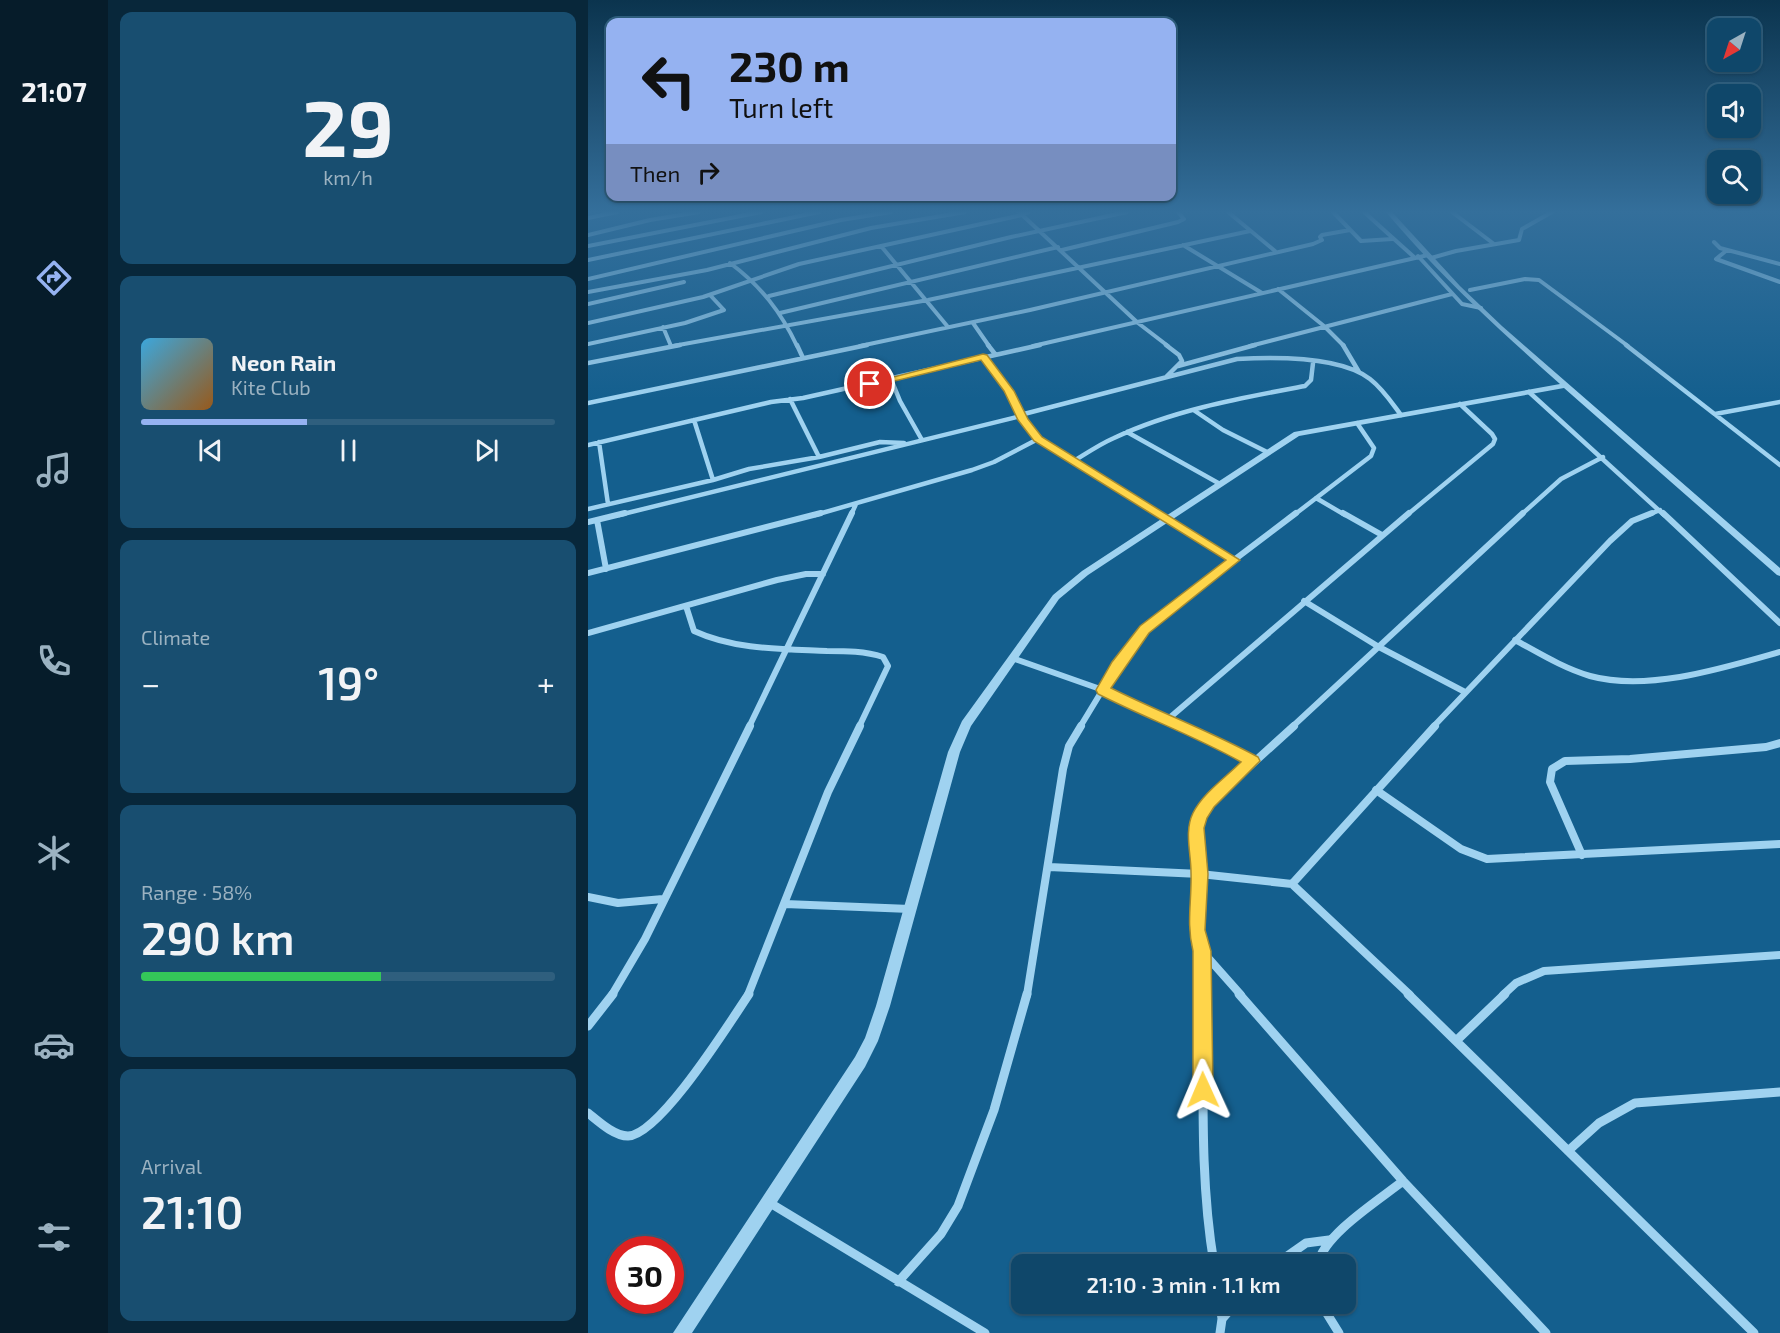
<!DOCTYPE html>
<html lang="en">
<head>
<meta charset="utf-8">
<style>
  body { margin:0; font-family:"Exo 2",sans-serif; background:#184e70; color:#f1f3f6; height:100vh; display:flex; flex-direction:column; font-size:22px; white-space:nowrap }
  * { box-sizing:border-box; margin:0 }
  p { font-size:20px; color:#9bb2c1 }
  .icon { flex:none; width:33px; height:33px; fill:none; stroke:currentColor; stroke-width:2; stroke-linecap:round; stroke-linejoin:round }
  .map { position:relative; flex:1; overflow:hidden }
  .side { display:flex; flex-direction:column; gap:12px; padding:12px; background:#08273a; width:480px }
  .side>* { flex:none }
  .hud { position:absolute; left:18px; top:18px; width:570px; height:183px; border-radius:12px; box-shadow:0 2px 4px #0004,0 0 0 2px #2f5f7e; background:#95b2f1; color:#111; overflow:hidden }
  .needle { width:39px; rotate:219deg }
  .controls { position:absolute; left:1119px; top:18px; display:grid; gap:12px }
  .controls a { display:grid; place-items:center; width:54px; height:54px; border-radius:12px; background:#0f476a; box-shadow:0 2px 4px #0004,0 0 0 2px #2f5f7e; font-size:30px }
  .speed { position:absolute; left:18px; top:1236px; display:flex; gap:12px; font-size:30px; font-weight:700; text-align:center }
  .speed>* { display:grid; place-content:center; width:78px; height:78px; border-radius:50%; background:#0f476a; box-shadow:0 2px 4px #0004,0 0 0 2px #2f5f7e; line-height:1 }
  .speed .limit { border:9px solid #d22; background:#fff; color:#111 }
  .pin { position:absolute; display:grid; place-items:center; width:51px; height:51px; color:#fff; margin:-26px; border:3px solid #fff; border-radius:50%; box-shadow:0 2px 6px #0007 }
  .me { position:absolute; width:66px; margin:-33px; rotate:359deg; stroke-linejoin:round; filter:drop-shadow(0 0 4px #0008) }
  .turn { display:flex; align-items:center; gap:21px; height:126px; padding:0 24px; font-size:27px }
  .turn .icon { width:78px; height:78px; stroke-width:2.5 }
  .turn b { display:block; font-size:42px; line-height:51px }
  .then { display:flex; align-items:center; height:57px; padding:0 24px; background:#0003; gap:12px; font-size:22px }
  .big { font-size:45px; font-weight:600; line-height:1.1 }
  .side .tile { flex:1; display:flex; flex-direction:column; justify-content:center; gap:9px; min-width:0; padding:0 21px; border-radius:12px; background:#184e70 }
  .side .dial { align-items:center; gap:0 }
  .dial b { font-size:78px; line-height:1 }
  .song { display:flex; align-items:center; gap:18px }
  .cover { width:72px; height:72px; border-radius:9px; background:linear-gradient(135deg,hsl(200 70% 55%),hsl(30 70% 35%)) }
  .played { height:6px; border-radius:3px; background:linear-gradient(90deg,#95b2f1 40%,#2f5f7e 40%) }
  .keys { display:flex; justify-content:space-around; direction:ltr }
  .heat { display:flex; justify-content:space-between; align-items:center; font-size:33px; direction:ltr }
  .charge { height:9px; border-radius:4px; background:linear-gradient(90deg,#34c759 58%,#2f5f7e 0) }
  .trip { position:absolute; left:423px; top:1254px; width:345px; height:60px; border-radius:12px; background:#0f476a; box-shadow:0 2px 4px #0004,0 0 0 2px #2f5f7e; font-weight:600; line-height:60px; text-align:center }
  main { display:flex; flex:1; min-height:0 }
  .tab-bar { display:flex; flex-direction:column; width:108px; justify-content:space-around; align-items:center; background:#061c2a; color:#9bb2c1 }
  .tab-bar .icon { width:42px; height:42px }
  .tab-bar .selected { color:#95b2f1 }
  .tab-bar b { font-size:27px; color:#f1f3f6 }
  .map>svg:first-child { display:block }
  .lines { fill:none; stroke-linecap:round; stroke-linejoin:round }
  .minor-far4 { stroke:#9fd2f0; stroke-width:4 }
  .minor-far3 { stroke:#9fd2f0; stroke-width:4.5 }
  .minor-far2 { stroke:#9fd2f0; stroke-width:6 }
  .minor-far1 { stroke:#9fd2f0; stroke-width:8 }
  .minor { stroke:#9fd2f0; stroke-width:9 }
  .tertiary { fill:#9fd2f0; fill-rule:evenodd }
  .route { fill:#ffd54a; stroke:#a68a30; stroke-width:1.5 }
</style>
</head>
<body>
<main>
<nav class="tab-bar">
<b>21:07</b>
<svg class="icon selected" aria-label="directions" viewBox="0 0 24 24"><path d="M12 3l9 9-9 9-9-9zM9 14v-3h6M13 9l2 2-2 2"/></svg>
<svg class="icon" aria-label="music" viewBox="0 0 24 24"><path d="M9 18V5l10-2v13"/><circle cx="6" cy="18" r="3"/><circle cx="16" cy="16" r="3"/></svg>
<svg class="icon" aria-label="phone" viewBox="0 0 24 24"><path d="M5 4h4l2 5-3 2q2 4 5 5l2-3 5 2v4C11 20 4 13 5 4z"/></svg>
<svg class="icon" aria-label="climate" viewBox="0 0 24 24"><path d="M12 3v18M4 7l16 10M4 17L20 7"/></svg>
<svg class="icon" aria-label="car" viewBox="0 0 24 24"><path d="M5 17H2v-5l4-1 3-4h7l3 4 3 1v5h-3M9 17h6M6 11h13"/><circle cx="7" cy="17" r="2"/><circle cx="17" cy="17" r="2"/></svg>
<svg class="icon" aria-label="filters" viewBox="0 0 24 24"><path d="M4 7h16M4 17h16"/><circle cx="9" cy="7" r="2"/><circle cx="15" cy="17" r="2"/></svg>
</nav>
<section class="side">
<div class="tile dial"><b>29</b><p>km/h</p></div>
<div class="tile">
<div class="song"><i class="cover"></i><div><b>Neon Rain</b><p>Kite Club</p></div></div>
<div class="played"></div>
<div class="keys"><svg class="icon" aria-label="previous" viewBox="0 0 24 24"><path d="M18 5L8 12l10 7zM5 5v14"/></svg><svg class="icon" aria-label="pause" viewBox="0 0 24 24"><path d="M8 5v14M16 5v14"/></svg><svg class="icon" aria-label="next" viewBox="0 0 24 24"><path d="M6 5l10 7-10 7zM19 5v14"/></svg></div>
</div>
<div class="tile"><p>Climate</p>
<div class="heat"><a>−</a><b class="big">19°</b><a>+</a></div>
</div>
<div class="tile"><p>Range · 58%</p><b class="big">290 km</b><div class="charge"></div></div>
<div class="tile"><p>Arrival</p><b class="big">21:10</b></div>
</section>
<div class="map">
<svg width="1192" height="1333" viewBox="0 0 1192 1333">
  <rect width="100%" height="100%" fill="#145f8e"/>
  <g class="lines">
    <path class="minor-far4" d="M431 212 550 323 580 346
      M640 212 687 251
      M745 212 773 241 804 239
      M776 212 826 257
      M864 212 906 244
      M432 214 441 212
      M0 218 29 212
      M0 235 62 220 111 212
      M1126 242 1132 248 1192 264
      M595 245 674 293
      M0 246 173 212
      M293 246 360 327
      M474 250 590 222 596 219 590 212
      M1139 250 1128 259 1192 282
      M830 256 874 304 893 308
      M843 258 868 251 931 240 934 229 964 212
      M0 260 231 212
      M142 263C173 286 193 312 209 346
      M0 279 253 220 303 212
      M690 289 736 326 756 346
      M882 290 937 279 951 280 1040 346
      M0 292 119 270 283 228 377 212
      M181 296 423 237 539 212
      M0 304 96 282
      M192 313 470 247
      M0 323 115 297 211 264 434 215
      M385 323 401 346
      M75 327 83 346
      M0 344 97 323 136 310 122 295
      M85 346 340 300 662 231
      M272 346 442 310 725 244 734 240 732 237 734 235 762 230
      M445 346 840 255
      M662 346 864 294"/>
    <path class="minor-far3" d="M209 345 215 358
      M400 345 407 354
      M578 345 591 355 594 361 578 377
      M755 345 771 372
      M1038 345 1192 465
      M395 357 421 391 435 420 450 439 572 515
      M0 363 92 345
      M590 366 667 345
      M303 379 312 401 334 440
      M941 392 1076 515
      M202 399 231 457
      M0 403 279 345
      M607 411 635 430 679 452
      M1127 414 1192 402
      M432 415 649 359C686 357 752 356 782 379 795 389 804 403 813 415
      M106 420 125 480
      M539 432 632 484
      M11 442 20 504
      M0 445 183 402 215 398 452 345
      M486 461C499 453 512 444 526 438 585 410 653 398 717 386L723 380 725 363
      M728 498 757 515
      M0 509 125 480 161 469 231 457 292 442 316 443
      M31 515 433 416
      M227 515 384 470 406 462 450 439
      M263 515 268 504
      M706 515 783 456 786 448 769 423
      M819 515 905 444 907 439 904 434 872 404
      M933 515 973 479 1015 457
      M1060 515 1072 510"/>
    <path class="minor-far2" d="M570 513 646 560
      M755 513 794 535
      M1075 513 1192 623
      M9 520 18 569
      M0 522 37 513
      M0 573 233 513
      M716 601 791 647 877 692
      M98 606 106 631C147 650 195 649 239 651 258 651 277 651 295 657L300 666 271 727
      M0 633 189 580 218 574H235
      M927 640C951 653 975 668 1002 676 1060 692 1136 668 1192 652
      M424 658 515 690 551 709 594 727
      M579 720 821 513
      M161 727 264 513
      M492 727 529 666 568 619 708 513
      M704 727 935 513
      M845 727 1022 541 1044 521 1064 513"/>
    <path class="minor-far1" d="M590 726 665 761
      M788 790 873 849 899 859 1192 844
      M994 855 962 782 964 769 977 761 1042 759 1178 747 1192 743
      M461 867 612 874 704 884 822 995
      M704 884 847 726
      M0 897 30 903 75 899
      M197 904 322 909
      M614 952 615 995
      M24 995 57 939 162 726
      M160 995 240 792 272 726
      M439 995 475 769 481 746 493 726
      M653 995 614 951 609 930 612 874 608 828 612 816 621 803 706 726
      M915 995 928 983 956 971 1192 955"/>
    <path class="minor" d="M615 994C616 1084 611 1175 626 1264
      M651 994 815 1181 958 1333
      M820 994 1166 1333
      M0 1026 25 994
      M869 1040 917 994
      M0 1113C10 1121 26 1136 40 1136 72 1135 142 1022 161 994
      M980 1151 1011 1123 1047 1103 1192 1092
      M182 1203 397 1333
      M688 1264 718 1243 741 1240
      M730 1264C735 1235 791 1200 815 1181
      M310 1282 353 1234 370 1206 406 1110 439 994
      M632 1304 634 1319
      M733 1304 751 1333
      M632 1333 634 1319 647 1304"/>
    <path class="tertiary" d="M798 212H804L872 286 914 326 1192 568V576L1189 575 976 388 711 436 500 575 471 599 383 726 372 752 302 1006 290 1041 277 1067 104 1333H85L267 1057 277 1038 288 1006 360 752 374 721 465 595 494 571 706 432 972 384C911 330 851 275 798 212Z"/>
  </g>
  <linearGradient id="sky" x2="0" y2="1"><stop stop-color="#0b344e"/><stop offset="0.53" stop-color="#346f9b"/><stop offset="1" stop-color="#346f9b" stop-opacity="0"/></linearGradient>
  <rect width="1192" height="399" fill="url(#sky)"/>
  <path class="route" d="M395 354 399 355 426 391 440 419 454 437 652 560 561 633 523 688C571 712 622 731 670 757L672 761 626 807 619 818 616 828 620 874 617 930 623 951 625 1090 622 1097 615 1100 608 1097 605 1090V951C598 922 604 901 603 872 603 853 596 831 605 813 615 793 637 778 653 762 607 736 557 718 510 694L508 690 524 662 552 626 638 560 446 441 430 420 416 391 393 360 282 387 278 384Z"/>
</svg>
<div class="controls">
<a><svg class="needle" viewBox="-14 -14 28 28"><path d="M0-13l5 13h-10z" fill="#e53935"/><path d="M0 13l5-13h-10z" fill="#9bb2c1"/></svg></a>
<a><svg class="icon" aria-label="sound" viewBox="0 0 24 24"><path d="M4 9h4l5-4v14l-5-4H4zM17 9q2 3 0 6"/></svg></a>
<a><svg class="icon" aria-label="search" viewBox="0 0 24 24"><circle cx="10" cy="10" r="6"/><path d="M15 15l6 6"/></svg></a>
</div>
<div class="speed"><div class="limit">30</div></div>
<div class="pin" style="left:282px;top:384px;background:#d93025"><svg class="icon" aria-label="arrive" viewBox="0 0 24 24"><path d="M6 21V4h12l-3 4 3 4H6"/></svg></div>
<svg class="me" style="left:615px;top:1090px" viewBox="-20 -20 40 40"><path d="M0-17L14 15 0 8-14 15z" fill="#ffd54a" stroke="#fff" stroke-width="4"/></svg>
<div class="trip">21:10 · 3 min · 1.1 km</div>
<div class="hud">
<div class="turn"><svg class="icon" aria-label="left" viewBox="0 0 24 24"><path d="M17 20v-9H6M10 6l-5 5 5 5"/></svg><div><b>230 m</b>Turn left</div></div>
<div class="then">Then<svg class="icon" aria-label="right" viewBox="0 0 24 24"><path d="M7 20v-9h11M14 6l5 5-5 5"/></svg></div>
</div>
</div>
</main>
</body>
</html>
